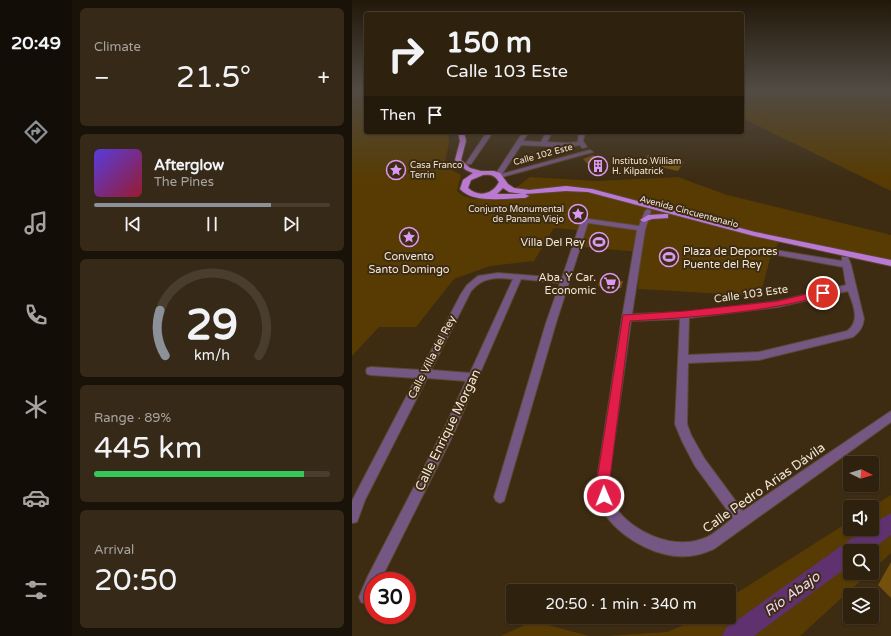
<!DOCTYPE html>
<html lang="en">
<head>
<meta charset="utf-8">
<style>
  body { margin:0; font-family:"Varela Round",sans-serif; background:#362917; color:#f1f3f6; height:100vh; display:flex; flex-direction:column; font-size:15px; white-space:nowrap }
  * { box-sizing:border-box; margin:0 }
  p { font-size:13px; color:#a7a39e }
  .icon { flex:none; width:22px; height:22px; fill:none; stroke:currentColor; stroke-width:2; stroke-linecap:round; stroke-linejoin:round }
  .map { position:relative; flex:1; overflow:hidden }
  .side { display:flex; flex-direction:column; gap:8px; padding:8px; background:#191208; width:280px }
  .side>* { flex:none }
  .banner { position:absolute; left:12px; top:12px; width:380px; height:122px; border-radius:4px; box-shadow:0 1px 3px #0004,0 0 0 1px #493e2e; background:#2e210e; color:#f1f3f6; overflow:hidden }
  .needle { width:26px; rotate:95deg }
  .tools { position:absolute; left:491px; top:456px; display:grid; gap:8px }
  .tools a { display:grid; place-items:center; width:36px; height:36px; border-radius:4px; background:#2e210e; box-shadow:0 1px 3px #0004,0 0 0 1px #493e2e; font-size:20px }
  .speed { position:absolute; left:12px; top:572px; display:flex; gap:8px; font-size:20px; font-weight:700; text-align:center }
  .speed>* { display:grid; place-content:center; width:52px; height:52px; border-radius:50%; background:#2e210e; box-shadow:0 1px 3px #0004,0 0 0 1px #493e2e; line-height:1 }
  .speed .limit { border:6px solid #d22; background:#fff; color:#111 }
  .pin { position:absolute; display:grid; place-items:center; width:34px; height:34px; color:#fff; margin:-17px; border:2px solid #fff; border-radius:50%; box-shadow:0 1px 4px #0007 }
  .me { position:absolute; width:44px; margin:-22px; rotate:359deg; stroke-linejoin:round; filter:drop-shadow(0 0 3px #0008) }
  .turn { display:flex; align-items:center; gap:14px; height:84px; padding:0 16px; font-size:18px }
  .turn .icon { width:52px; height:52px; stroke-width:2.5 }
  .turn b { display:block; font-size:28px; line-height:34px }
  .then { display:flex; align-items:center; height:38px; padding:0 16px; background:#0003; gap:8px; font-size:15px }
  .big { font-size:30px; font-weight:600; line-height:1.1 }
  .side .tile { flex:1; display:flex; flex-direction:column; justify-content:center; gap:6px; min-width:0; padding:0 14px; border-radius:6px; background:#362917 }
  .side .dial { align-items:center; gap:0 }
  .dial svg { height:104px; overflow:visible; fill:none; stroke:#493e2e; stroke-width:7; stroke-linecap:round; text-anchor:middle }
  .dial text { fill:#f1f3f6; stroke:none }
  .song { display:flex; align-items:center; gap:12px }
  .cover { width:48px; height:48px; border-radius:6px; background:linear-gradient(135deg,hsl(250 70% 55%),hsl(350 70% 35%)) }
  .played { height:4px; border-radius:2px; background:linear-gradient(90deg,#8c9099 75%,#493e2e 75%) }
  .keys { display:flex; justify-content:space-around; direction:ltr }
  .heat { display:flex; justify-content:space-between; align-items:center; font-size:22px; direction:ltr }
  .charge { height:6px; border-radius:3px; background:linear-gradient(90deg,#34c759 89%,#493e2e 0) }
  .trip { position:absolute; left:154px; top:584px; width:230px; height:40px; border-radius:4px; background:#2e210e; box-shadow:0 1px 3px #0004,0 0 0 1px #493e2e; font-weight:600; line-height:40px; text-align:center }
  main { display:flex; flex:1; min-height:0 }
  .tabs { display:flex; flex-direction:column; width:72px; justify-content:space-around; align-items:center; background:#120d06; color:#a7a39e }
  .tabs .icon { width:28px; height:28px }
  .tabs .on { color:#8c9099 }
  .tabs b { font-size:18px; color:#f1f3f6 }
  .map>svg:first-child { display:block }
  .green { fill:#573b02 }
  .lines { fill:none; stroke-linecap:round; stroke-linejoin:round }
  .river { fill:#5f316f; fill-rule:evenodd }
  .building { fill:#73500c }
  .minor-casing { stroke:#5a4a32; stroke-width:2 }
  .major-casing { stroke:#5a4a32; stroke-width:2 }
  .minor { fill:#765682; fill-rule:evenodd }
  .major { fill:#bc79d4; fill-rule:evenodd }
  .route { fill:#e11d48; stroke:#92132f }
  .labels { text-anchor:middle; dominant-baseline:central; stroke-width:4; stroke-linejoin:round; paint-order:stroke }
  .far-street-label { font-size:9px; fill:#f1e6d7; stroke:#3d2c12 }
  .far-poi-label { font-size:9px; fill:#f1e6d7; stroke:#3d2c12; text-anchor:start }
  .poi-label { font-size:11px; fill:#f1e6d7; stroke:#3d2c12; text-anchor:end }
  .street-label { font-size:11px; fill:#f1e6d7; stroke:#3d2c12 }
  .near-street-label { font-size:13px; fill:#f1e6d7; stroke:#3d2c12 }
  .near-water-label { font-size:14px; font-style:italic; fill:#f0d5fa; stroke:#3d2c12 }
</style>
</head>
<body>
<main>
<nav class="tabs">
<b>20:49</b>
<svg class="icon on" aria-label="directions" viewBox="0 0 24 24"><path d="M12 3l9 9-9 9-9-9zM9 14v-3h6M13 9l2 2-2 2"/></svg>
<svg class="icon" aria-label="music" viewBox="0 0 24 24"><path d="M9 18V5l10-2v13"/><circle cx="6" cy="18" r="3"/><circle cx="16" cy="16" r="3"/></svg>
<svg class="icon" aria-label="phone" viewBox="0 0 24 24"><path d="M5 4h4l2 5-3 2q2 4 5 5l2-3 5 2v4C11 20 4 13 5 4z"/></svg>
<svg class="icon" aria-label="climate" viewBox="0 0 24 24"><path d="M12 3v18M4 7l16 10M4 17L20 7"/></svg>
<svg class="icon" aria-label="car" viewBox="0 0 24 24"><path d="M5 17H2v-5l4-1 3-4h7l3 4 3 1v5h-3M9 17h6M6 11h13"/><circle cx="7" cy="17" r="2"/><circle cx="17" cy="17" r="2"/></svg>
<svg class="icon" aria-label="filters" viewBox="0 0 24 24"><path d="M4 7h16M4 17h16"/><circle cx="9" cy="7" r="2"/><circle cx="15" cy="17" r="2"/></svg>
</nav>
<section class="side">
<div class="tile"><p>Climate</p>
<div class="heat"><a>−</a><b class="big">21.5°</b><a>+</a></div>
</div>
<div class="tile">
<div class="song"><i class="cover"></i><div><b>Afterglow</b><p>The Pines</p></div></div>
<div class="played"></div>
<div class="keys"><svg class="icon" aria-label="previous" viewBox="0 0 24 24"><path d="M18 5L8 12l10 7zM5 5v14"/></svg><svg class="icon" aria-label="pause" viewBox="0 0 24 24"><path d="M8 5v14M16 5v14"/></svg><svg class="icon" aria-label="next" viewBox="0 0 24 24"><path d="M6 5l10 7-10 7zM19 5v14"/></svg></div>
</div>
<div class="tile dial"><svg viewBox="0 0 100 80">
<path d="M14 69A42 42 0 1 1 86 69"/>
<path d="M14 69A42 42 0 0 1 10 34" stroke="#8c9099"/>
<text x="50" y="56" font-size="32" font-weight="700">29</text>
<text x="50" y="72" font-size="11">km/h</text>
</svg></div>
<div class="tile"><p>Range · 89%</p><b class="big">445 km</b><div class="charge"></div></div>
<div class="tile"><p>Arrival</p><b class="big">20:50</b></div>
</section>
<div class="map">
<svg width="539" height="636" viewBox="0 0 539 636">
  <rect width="100%" height="100%" fill="#3d2c12"/>
  <path class="green" d="M0 90H14V132H96L97 143 93 162 96 168 109 175 105 191 111 196 122 199H149L178 177 244 181 326 177 375 195 539 235V260L429 239 419 255 408 296 286 289 288 252 230 247 226 230 202 228 182 261 138 266 102 279 64 327H27L0 356Z
    M390 90H539V191L390 118Z
    M539 495V553L520 570V551H498V573H517L448 636H255L315 632 339 622 347 617H377V598L498 521V529H520V507Z
    M181 621 237 636H149Z"/>
  <g class="lines">
    <path class="river" d="M539 513V535L518 551H498V565L402 636H370L374 628 513 529H520V524Z"/>
  </g>
  <path class="building" d="M241 155 256 169 244 173 231 159Z
    M296 155 332 162 326 171 289 163Z
    M248 279 271 281 269 288 246 286Z
    M539 562V598L526 585Z"/>
  <g class="lines">
    <defs>
      <path id="minor" d="M135 132H141L119 164H115L114 163Z
        M171 132H177L171 141 189 142 194 132H200L195 142 215 143 226 142 227 132H233L231 141 235 147 230 148 228 145 215 147 169 145 150 174 238 150 241 152 150 177 144 176 143 175Z
        M296 209 299 211 293 230 280 314 333 312 426 301 494 285 491 267 420 254 419 252 420 250H423L490 261V257H496L499 265 512 319C511 327 508 332 501 337L407 360 336 363 335 424 339 435 352 458 391 511 539 411V422L362 549C356 551 350 554 344 555 311 562 270 540 252 513 247 505 246 495 244 486L270 318 285 230 236 223 204 323 152 501 148 503 144 501 142 497 194 323 208 283 169 279 101 435 28 581H21V598L19 602 14 604 9 602 7 597 16 576 93 427 114 381 75 378 13 500 5 522 0 523V501L4 493 64 378 19 375 15 374 14 371 15 368 19 367 69 370 109 294 115 285 126 276 146 273 210 278 230 218 287 226 293 211ZM146 278 161 279 118 373 79 370 119 291C127 282 133 279 146 278ZM496 291C501 304 509 321 495 331L407 352 336 355 337 318 426 307ZM328 319 323 424 330 441 343 466 381 518C373 524 361 535 353 538 321 551 279 532 261 504 258 499 258 492 256 486L279 321Z"/>
      <path id="major" d="M106 132H112L114 141 109 160 118 168 129 171H142L148 173 156 184 162 188 177 190 214 186 240 189 403 232 539 260V266L402 236 236 192 214 191 173 194 177 196 173 198C155 198 121 204 108 189L111 180 121 173 114 170 103 160 108 141ZM131 175C138 174 143 175 147 182 141 194 127 198 116 188L119 180ZM151 188 157 192 170 194H145Z
        M313 214H316V218L300 219 292 222 288 220 296 215Z"/>
    </defs>
    <use href="#minor" class="minor-casing"/>
    <use href="#major" class="major-casing"/>
    <use href="#minor" class="minor"/>
    <use href="#major" class="major"/>
  </g>
  <linearGradient id="sky" x2="0" y2="1"><stop stop-color="#22180a"/><stop offset="0.5" stop-color="#514b44"/><stop offset="1" stop-color="#514b44" stop-opacity="0"/></linearGradient>
  <rect width="539" height="179" fill="url(#sky)"/>
  <path class="route" d="M471 290 475 293 474 295C411 313 344 317 278 321L257 486 258 496 257 501 252 503 248 501 244 486 271 315 333 311 426 301Z"/>
  <defs>
    <symbol id="building-ring" viewBox="-11 -11 22 22"><circle r="9.5" fill="#3d2c12" stroke="#dc99f4" stroke-width="1.5"/><path d="M-4-6H4V6H1V3H-1V6H-4ZM-2.5-4.3h1.7v1.8h-1.7ZM.8-4.3h1.7v1.8H.8ZM-2.5-1h1.7V.8h-1.7ZM.8-1h1.7V.8H.8Z" fill="#dc99f4"/></symbol>
    <symbol id="sight-ring" viewBox="-11 -11 22 22"><circle r="9.5" fill="#3d2c12" stroke="#dc99f4" stroke-width="1.5"/><path d="M0-6L1.8-2.2L6-1.7L2.9 1.2L3.7 5.4L0 3.3L-3.7 5.4L-2.9 1.2L-6-1.7L-1.8-2.2Z" fill="#dc99f4"/></symbol>
    <symbol id="stadium-ring" viewBox="-11 -11 22 22"><circle r="9.5" fill="#3d2c12" stroke="#dc99f4" stroke-width="1.5"/><path d="M0-5a6.5 5 0 1 0 0 10a6.5 5 0 1 0 0-10ZM-3.5-1.8h7v3.6h-7Z" fill="#dc99f4"/></symbol>
    <symbol id="supermarket-ring" viewBox="-11 -11 22 22"><circle r="9.5" fill="#3d2c12" stroke="#dc99f4" stroke-width="1.5"/><path d="M-6-5.5h2.5l.6 2H6L4.5 2H-2.5L-4.4-4H-6ZM-1.5 3.2a1.3 1.3 0 1 0 .1 0ZM3 3.2a1.3 1.3 0 1 0 .1 0Z" fill="#dc99f4"/></symbol>
  </defs>
  <g fill-rule="evenodd">
    <use href="#building-ring" x="235" y="155" width="22" height="22"/>
    <use href="#sight-ring" x="33" y="159" width="22" height="22"/>
    <use href="#sight-ring" x="215" y="203" width="22" height="22"/>
    <use href="#sight-ring" x="46" y="226" width="22" height="22"/>
    <use href="#stadium-ring" x="236" y="231" width="22" height="22"/>
    <use href="#stadium-ring" x="306" y="246" width="22" height="22"/>
    <use href="#supermarket-ring" x="247" y="272" width="22" height="22"/>
  </g>
  <g class="labels">
    <g class="far-street-label">
      <text transform="translate(191 155) rotate(-15)">Calle 102 Este</text>
      <text transform="translate(337 212) rotate(15)">Avenida Cincuentenario</text>
    </g>
    <g class="far-poi-label">
      <text x="260" y="161">Instituto William<tspan x="260" dy="10">H. Kilpatrick</tspan></text>
      <text x="58" y="165">Casa Franco<tspan x="58" dy="10">Terrin</tspan></text>
      <text x="212" y="209" text-anchor="end">Conjunto Monumental<tspan x="212" dy="10">de Panama Viejo</tspan></text>
    </g>
    <g class="poi-label">
      <text x="233" y="242">Villa Del Rey</text>
      <text x="331" y="251" text-anchor="start">Plaza de Deportes<tspan x="331" dy="13">Puente del Rey</tspan></text>
      <text x="57" y="256" text-anchor="middle">Convento<tspan x="57" dy="13">Santo Domingo</tspan></text>
      <text x="244" y="277">Aba. Y Car.<tspan x="244" dy="13">Economic</tspan></text>
    </g>
    <g class="street-label">
      <text transform="translate(399 294) rotate(-8)">Calle 103 Este</text>
      <text transform="translate(80 357) rotate(-63)">Calle Villa del Rey</text>
    </g>
    <g class="near-street-label">
      <text transform="translate(96 430) rotate(-64)">Calle Enrique Morgan</text>
      <text transform="translate(412 488) rotate(-35)">Calle Pedro Arias Dávila</text>
    </g>
    <g class="near-water-label">
      <text transform="translate(440 594) rotate(-36)">Río Abajo</text>
    </g>
  </g>
</svg>
<div class="tools">
<a><svg class="needle" viewBox="-14 -14 28 28"><path d="M0-13l5 13h-10z" fill="#e53935"/><path d="M0 13l5-13h-10z" fill="#a7a39e"/></svg></a>
<a><svg class="icon" aria-label="sound" viewBox="0 0 24 24"><path d="M4 9h4l5-4v14l-5-4H4zM17 9q2 3 0 6"/></svg></a>
<a><svg class="icon" aria-label="search" viewBox="0 0 24 24"><circle cx="10" cy="10" r="6"/><path d="M15 15l6 6"/></svg></a>
<a><svg class="icon" aria-label="layers" viewBox="0 0 24 24"><path d="M12 4l9 5-9 5-9-5zM3 14l9 5 9-5"/></svg></a>
</div>
<div class="speed"><div class="limit">30</div></div>
<div class="pin" style="left:471px;top:293px;background:#d93025"><svg class="icon" aria-label="arrive" viewBox="0 0 24 24"><path d="M6 21V4h12l-3 4 3 4H6"/></svg></div>
<svg class="me" style="left:252px;top:496px" viewBox="-20 -20 40 40"><circle r="17" fill="#e11d48" stroke="#fff" stroke-width="3"/><path d="M0-11L8 9 0 5-8 9z" fill="#fff"/></svg>
<div class="trip">20:50 · 1 min · 340 m</div>
<div class="banner">
<div class="turn"><svg class="icon" aria-label="right" viewBox="0 0 24 24"><path d="M7 20v-9h11M14 6l5 5-5 5"/></svg><div><b>150 m</b>Calle 103 Este</div></div>
<div class="then">Then<svg class="icon" aria-label="arrive" viewBox="0 0 24 24"><path d="M6 21V4h12l-3 4 3 4H6"/></svg></div>
</div>
</div>
</main>
</body>
</html>
